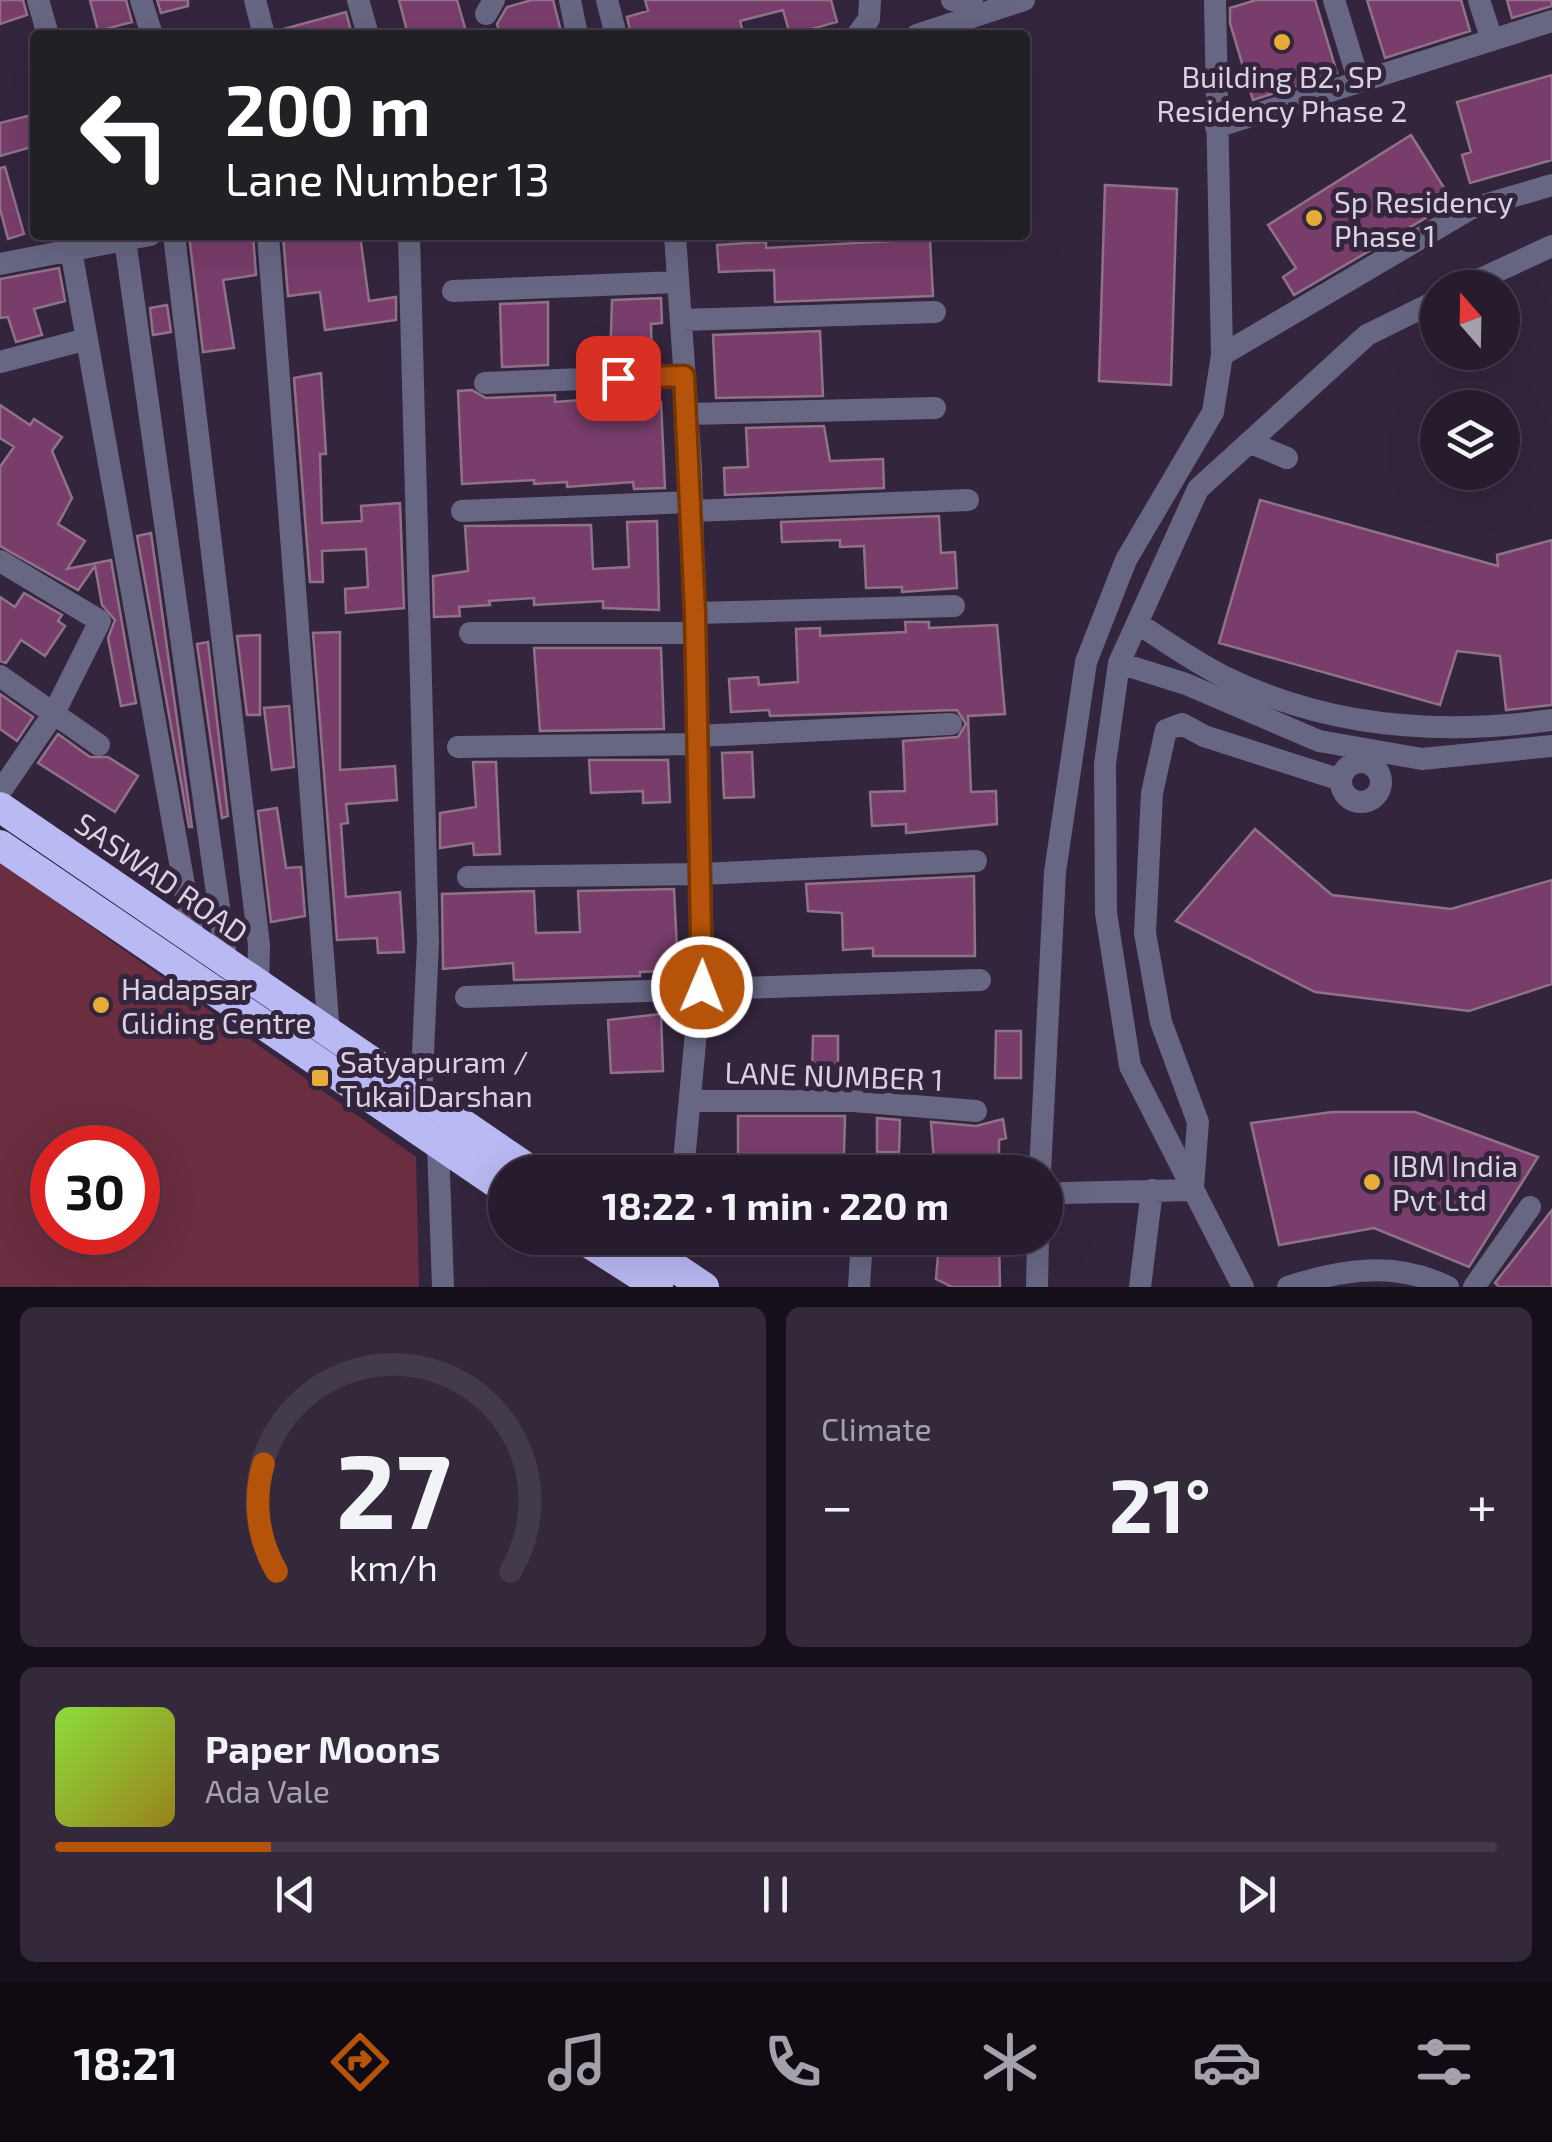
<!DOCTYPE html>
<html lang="en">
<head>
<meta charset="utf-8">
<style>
  body { margin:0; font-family:"Exo 2",sans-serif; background:#33293a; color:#f1f3f6; height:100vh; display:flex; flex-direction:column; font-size:38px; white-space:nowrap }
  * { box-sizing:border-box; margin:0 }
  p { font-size:32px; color:#a4a1aa }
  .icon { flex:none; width:55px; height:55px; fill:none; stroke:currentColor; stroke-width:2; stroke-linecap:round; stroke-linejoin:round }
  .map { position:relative; height:1287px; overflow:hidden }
  .drawer { display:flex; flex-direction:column; gap:20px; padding:20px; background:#150f19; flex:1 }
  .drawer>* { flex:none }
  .guide { position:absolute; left:30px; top:30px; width:1000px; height:210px; border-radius:10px; box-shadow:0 10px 40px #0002,0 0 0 2px #433a4a; background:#202124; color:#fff; overflow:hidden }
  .needle { width:65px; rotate:340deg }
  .buttons { position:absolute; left:1420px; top:270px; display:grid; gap:20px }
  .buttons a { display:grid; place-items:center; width:100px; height:100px; border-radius:50%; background:#271c2e; box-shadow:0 10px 40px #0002,0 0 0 2px #433a4a; font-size:50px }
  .speed { position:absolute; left:30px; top:1125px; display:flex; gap:20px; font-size:50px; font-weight:700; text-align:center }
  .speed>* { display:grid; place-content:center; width:130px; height:130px; border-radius:50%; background:#271c2e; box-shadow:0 10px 40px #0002,0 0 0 2px #433a4a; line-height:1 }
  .speed .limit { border:15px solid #d22; background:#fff; color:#111 }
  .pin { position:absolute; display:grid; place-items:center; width:85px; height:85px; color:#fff; margin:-42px; border-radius:20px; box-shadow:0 5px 15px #0006 }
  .me { position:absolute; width:110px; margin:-55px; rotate:1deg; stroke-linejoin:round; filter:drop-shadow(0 0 8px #0008) }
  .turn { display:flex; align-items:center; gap:35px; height:210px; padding:0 30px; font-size:45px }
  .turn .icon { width:130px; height:130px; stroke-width:2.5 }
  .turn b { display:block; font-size:70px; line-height:85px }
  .big { font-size:75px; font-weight:700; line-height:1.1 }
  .drawer .card { flex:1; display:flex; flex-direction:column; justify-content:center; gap:15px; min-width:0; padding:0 35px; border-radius:15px; background:#33293a }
  .drawer .dial { align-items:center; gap:0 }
  .dial svg { height:260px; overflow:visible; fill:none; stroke:#433a4a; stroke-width:7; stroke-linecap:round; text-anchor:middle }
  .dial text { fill:#f1f3f6; stroke:none }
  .song { display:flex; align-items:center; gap:30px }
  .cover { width:120px; height:120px; border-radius:15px; background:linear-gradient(135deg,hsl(90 70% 55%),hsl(50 70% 35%)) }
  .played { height:10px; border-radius:5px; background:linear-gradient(90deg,#b45309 15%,#433a4a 15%) }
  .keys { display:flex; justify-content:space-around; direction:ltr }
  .heat { display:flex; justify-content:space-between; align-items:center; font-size:55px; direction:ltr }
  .drawer .tiles { flex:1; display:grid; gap:20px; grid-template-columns:1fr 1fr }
  .card:last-child { grid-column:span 2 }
  .trip { position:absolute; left:488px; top:1155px; width:575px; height:100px; border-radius:50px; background:#271c2e; box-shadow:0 10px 40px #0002,0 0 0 2px #433a4a; font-weight:700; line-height:100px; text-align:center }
  .dock { display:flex; height:160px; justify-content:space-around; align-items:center; background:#100b12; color:#a4a1aa }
  .dock .icon { width:70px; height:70px }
  .dock .active { color:#b45309 }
  .dock b { font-size:45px; color:#f1f3f6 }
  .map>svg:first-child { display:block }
  .green { fill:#6b2d40; fill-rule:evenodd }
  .building { fill:#793d6b; stroke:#907287; stroke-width:2.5 }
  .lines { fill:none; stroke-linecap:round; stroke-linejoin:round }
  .minor { stroke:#676784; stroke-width:22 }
  .highway { stroke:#b9b9f3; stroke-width:30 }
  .route-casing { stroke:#753606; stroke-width:25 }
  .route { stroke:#b45309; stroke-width:18 }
  .poi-dot { fill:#e6ac36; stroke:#34253e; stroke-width:4 }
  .labels { text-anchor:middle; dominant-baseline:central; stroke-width:10; stroke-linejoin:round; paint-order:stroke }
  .poi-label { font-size:30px; fill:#dad1e1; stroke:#34253e; text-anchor:start }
  .street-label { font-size:30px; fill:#dad1e1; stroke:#34253e }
</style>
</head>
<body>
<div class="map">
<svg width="1552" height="1287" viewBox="0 0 1552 1287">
  <rect width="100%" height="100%" fill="#34253e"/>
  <path class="green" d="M0 862 416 1157 419 1287H0ZM52 1148H138V1232H52Z"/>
  <path class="building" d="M0 0H23L27 15 0 24Z
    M90 0H126L132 22 98 31Z
    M157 0H188V6L161 13Z
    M399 0H457L467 35H408Z
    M532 0H553L562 35H500L497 24 507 7Z
    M645 0H831L837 22 790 35 783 10 740 21 744 35H631L627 17 648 11Z
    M1256 0H1315L1337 73 1253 100 1230 23V8Z
    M1367 0H1461L1470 31 1385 58Z
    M1507 0H1552V6L1512 18Z
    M346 12 352 35H281L280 30Z
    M1552 75V160L1470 183 1462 155 1471 152 1457 102Z
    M35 114V146L0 156V123Z
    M1411 135 1453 202 1294 295 1283 277 1296 268 1268 225Z
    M5 167 24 234 8 239 0 209V168Z
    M1105 185 1177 189 1171 385 1099 381Z
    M189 235H253L256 275 223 280 234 348 203 352Z
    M283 235H360L369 301 396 297V320L325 330 320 292 288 296Z
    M930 239 933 296 775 302 774 270 719 272 717 245 766 242V248Z
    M59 268 65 301 34 309 42 335 16 342 8 317 0 318V279Z
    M661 298 662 323 651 324 652 361 610 363 612 300Z
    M548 302V365L502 367 500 304Z
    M167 305 171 332 153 335 150 308Z
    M820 331 823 396 716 398 713 335Z
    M321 373 326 454H320L322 523 362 521 361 506 400 503 404 608 346 613 345 589 368 587 366 549 322 551 323 582H310L294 378Z
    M472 390 486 398 555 395V402L621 397V405L661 402 665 488 634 489 633 482 567 487V482L534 484V480L462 484 458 391Z
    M0 405 30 425 34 419 62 437 52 451 72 498 58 524 85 541 67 569 111 560 136 703 121 706 108 638 115 620 102 605 95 566 78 590 0 546V467L14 447 0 438Z
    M824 426 830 461 883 459 884 488 725 495 724 468 748 467 746 428Z
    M1260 500 1498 566 1497 555 1552 540V705L1506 710 1500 656 1457 651 1440 705 1219 643Z
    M939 516 941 553 955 552 957 588 902 592V587L866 588 864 546 840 547V540L782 542 781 522Z
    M657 521 659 610 603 608V601L534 605V598L489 601 490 605 459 607 460 616 434 617 433 576 468 571 465 526 591 525 593 569 629 567 627 522Z
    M151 533 192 827H189L137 536Z
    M24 593 62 615 58 621 65 626 45 656 21 640 6 663 0 661V597L15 607Z
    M905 622H929V628L997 625 1005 714 968 716 971 792 996 791 997 824 906 833V824L872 826 870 792 905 791 903 741 958 737 966 724 957 710 770 716 769 710 731 712 729 679 758 677 759 685 798 682 796 629 820 628V636L906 632Z
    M340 632V770L395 766 397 800 346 804 348 823 341 824 346 897 400 892 404 952 378 953 377 938 337 940 313 633Z
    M260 635V715H247L237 636Z
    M208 642 228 816 222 818 197 644Z
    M534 648H661L664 729 540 731Z
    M0 694 33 717 17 741 0 729Z
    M289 706 294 767 272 770 264 708Z
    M58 734 90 757H108L138 776 115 812 38 763Z
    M752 752 754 797 724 798 722 753Z
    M589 760H668L670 802 643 803V791L591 793Z
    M473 762H496L500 854 474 855 473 843 440 848V813L476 807Z
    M277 808 286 868 301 867 305 916 271 922 258 811Z
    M1255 829 1332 895 1451 909 1552 880V984L1469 1011 1315 992 1176 921Z
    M974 876 975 956H873V948L843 950 842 913 808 911 806 884Z
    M674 889 678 970 640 972V976L514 980 513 963 443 969 442 894 534 891 536 933 580 932 578 891Z
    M661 1014 663 1071 611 1073 608 1020Z
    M996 1031H1021V1078H995Z
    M813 1036H838V1076H812Z
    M1332 1112H1415L1538 1157 1469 1267 1374 1228 1279 1245 1251 1123Z
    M738 1116H845L844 1154H738Z
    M877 1118 900 1120 899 1152H877Z
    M1003 1119 1006 1138 999 1140V1172H965V1163L934 1161 931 1122 976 1126Z
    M1552 1210V1287H1499L1495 1283Z
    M966 1238H999L1000 1287H952L936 1279 939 1243H966Z"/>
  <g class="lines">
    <path class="minor" d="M38 0 48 35
      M141 0 152 35
      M255 0 264 35
      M358 0 368 35
      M570 0 577 35
      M607 0 616 35
      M952 0H972
      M1334 0 1359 82
      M1479 0 1492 40
      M486 14 494 0
      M857 35 869 19 870 0
      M917 35 1024 0
      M1216 127 1552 21
      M174 235 259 945 258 986
      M268 235 329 1034
      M409 235 428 942 421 1097
      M675 235 691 469 703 957 683 1172
      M125 240 227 964
      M71 250 194 941
      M0 264 150 235
      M1461 288 1552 246
      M453 291 678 282
      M681 320 935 312
      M1222 355 1470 209 1552 185
      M0 362 87 339
      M485 383 685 375
      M687 414 935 408
      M1249 442 1287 458
      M462 511 692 502
      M692 511 968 500
      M0 561 100 621 54 713 0 792
      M695 613 954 606
      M1137 623C1165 641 1193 661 1223 676 1325 727 1439 736 1552 720
      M470 633H696
      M1119 663 1186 684 1319 741 1422 759 1552 746
      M0 676 99 745
      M698 736 951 724
      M458 747 698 744
      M1341 782a20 20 0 1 1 40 0a20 20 0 1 1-40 0Z
      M468 877 701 874 976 861
      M466 997 980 980
      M691 1101H853L976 1111
      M438 1145 443 1287
      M1040 1172 1055 872 1086 662 1126 560 1213 412 1222 355 1215 0
      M1193 1187 1198 1122 1161 1022 1145 933 1152 793 1166 730 1182 724 1204 736 1341 780
      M1064 1193 1193 1190
      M859 1287 862 1238
      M1037 1287 1038 1238
      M1140 1287 1152 1190
      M1243 1287 1130 1066 1106 913 1105 764 1119 663 1198 489 1367 335 1438 300
      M1288 1287C1342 1269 1396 1261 1448 1287
      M1474 1287 1530 1207"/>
    <path class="highway" d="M0 807 533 1172
      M0 845 505 1189
      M581 1238 658 1287
      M631 1238 704 1287"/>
  </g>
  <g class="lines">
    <defs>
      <path id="route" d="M618 378 684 376 695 613 702 987"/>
    </defs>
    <use href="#route" class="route-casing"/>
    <use href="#route" class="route"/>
  </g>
  <g class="poi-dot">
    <circle cx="1282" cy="42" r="10"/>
    <circle cx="1314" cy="218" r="10"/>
    <circle cx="101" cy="1005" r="10"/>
    <rect x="310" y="1068" width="20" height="20" rx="5"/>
    <circle cx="1372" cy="1182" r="10"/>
  </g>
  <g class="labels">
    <g class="poi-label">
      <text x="1282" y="76" text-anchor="middle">Building B2, SP<tspan x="1282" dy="34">Residency Phase 2</tspan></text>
      <text x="1334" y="201">Sp Residency<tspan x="1334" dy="34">Phase 1</tspan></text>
      <text x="121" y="988">Hadapsar<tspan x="121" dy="34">Gliding Centre</tspan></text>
      <text x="340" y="1061">Satyapuram /<tspan x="340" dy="34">Tukai Darshan</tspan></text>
      <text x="1392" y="1165">IBM India<tspan x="1392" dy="34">Pvt Ltd</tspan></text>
    </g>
    <g class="street-label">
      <text transform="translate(162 877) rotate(35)">SASWAD ROAD</text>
      <text transform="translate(834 1075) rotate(2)">LANE NUMBER 1</text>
    </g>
  </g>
</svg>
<div class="buttons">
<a><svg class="needle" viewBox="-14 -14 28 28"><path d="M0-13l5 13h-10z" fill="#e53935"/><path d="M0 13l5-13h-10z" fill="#a4a1aa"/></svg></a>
<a><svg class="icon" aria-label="layers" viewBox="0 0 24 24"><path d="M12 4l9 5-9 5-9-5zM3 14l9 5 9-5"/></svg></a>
</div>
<div class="speed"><div class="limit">30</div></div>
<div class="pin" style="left:618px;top:378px;background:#d93025"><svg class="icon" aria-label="arrive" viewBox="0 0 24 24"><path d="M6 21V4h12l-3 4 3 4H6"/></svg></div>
<svg class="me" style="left:702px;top:987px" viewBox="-20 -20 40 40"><circle r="17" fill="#b45309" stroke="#fff" stroke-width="3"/><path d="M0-11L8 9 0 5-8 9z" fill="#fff"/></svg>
<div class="trip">18:22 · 1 min · 220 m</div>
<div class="guide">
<div class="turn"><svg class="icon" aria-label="left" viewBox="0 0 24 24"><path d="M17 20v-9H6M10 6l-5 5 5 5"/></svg><div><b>200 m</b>Lane Number 13</div></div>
</div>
</div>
<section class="drawer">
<div class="tiles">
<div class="card dial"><svg viewBox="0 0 100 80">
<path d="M14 69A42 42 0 1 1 86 69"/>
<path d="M14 69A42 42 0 0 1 10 36" stroke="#b45309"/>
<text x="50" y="56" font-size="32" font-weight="700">27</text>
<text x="50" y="72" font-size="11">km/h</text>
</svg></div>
<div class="card"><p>Climate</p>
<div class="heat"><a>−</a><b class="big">21°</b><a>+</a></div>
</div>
<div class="card">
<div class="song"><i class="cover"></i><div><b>Paper Moons</b><p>Ada Vale</p></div></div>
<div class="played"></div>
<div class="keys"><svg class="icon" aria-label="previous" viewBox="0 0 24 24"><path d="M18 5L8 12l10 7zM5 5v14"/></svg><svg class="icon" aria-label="pause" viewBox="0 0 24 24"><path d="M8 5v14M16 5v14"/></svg><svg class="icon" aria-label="next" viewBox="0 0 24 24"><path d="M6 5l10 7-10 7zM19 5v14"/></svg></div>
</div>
</div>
</section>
<nav class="dock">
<b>18:21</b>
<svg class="icon active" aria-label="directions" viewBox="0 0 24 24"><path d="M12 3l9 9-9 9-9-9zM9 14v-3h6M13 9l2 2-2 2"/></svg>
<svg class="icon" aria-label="music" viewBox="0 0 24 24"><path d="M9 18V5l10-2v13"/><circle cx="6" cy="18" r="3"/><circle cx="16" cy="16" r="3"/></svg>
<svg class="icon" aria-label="phone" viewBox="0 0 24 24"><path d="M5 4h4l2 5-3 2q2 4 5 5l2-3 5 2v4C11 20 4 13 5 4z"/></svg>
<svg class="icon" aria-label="climate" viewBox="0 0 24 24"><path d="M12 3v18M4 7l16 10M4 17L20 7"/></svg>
<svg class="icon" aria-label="car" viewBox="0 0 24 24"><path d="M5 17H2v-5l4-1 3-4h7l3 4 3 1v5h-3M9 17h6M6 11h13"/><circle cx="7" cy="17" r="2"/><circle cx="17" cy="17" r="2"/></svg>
<svg class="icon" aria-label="filters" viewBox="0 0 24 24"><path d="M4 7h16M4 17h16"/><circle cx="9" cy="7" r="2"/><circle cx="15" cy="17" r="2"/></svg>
</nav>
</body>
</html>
